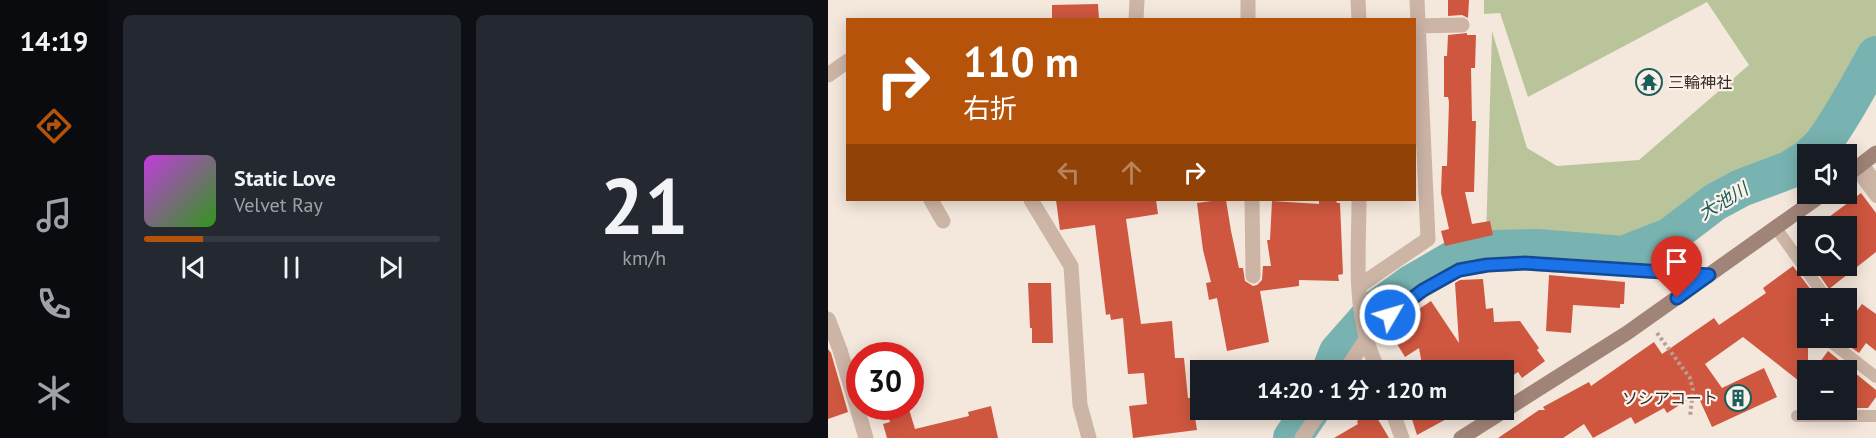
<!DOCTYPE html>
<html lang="ja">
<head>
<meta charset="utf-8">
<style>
  body { margin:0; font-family:"PT Sans","Noto Sans JP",sans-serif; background:#242831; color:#f1f3f6; height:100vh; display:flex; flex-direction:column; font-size:22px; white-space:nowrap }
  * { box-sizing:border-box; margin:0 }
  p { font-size:20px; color:#9ea1a6 }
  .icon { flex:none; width:33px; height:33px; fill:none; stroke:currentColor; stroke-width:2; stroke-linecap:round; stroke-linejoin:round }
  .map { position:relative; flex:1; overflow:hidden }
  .panel { display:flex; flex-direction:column; gap:15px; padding:15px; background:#0d0f14; width:720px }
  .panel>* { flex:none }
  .guide { position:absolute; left:18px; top:18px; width:570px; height:183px; border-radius:0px; box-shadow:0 3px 15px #0003; background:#b45309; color:#fff; overflow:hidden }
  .buttons { position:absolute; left:969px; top:144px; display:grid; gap:12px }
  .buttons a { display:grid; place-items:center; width:60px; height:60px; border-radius:0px; background:#171b24; box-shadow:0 3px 15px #0003; font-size:30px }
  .speed { position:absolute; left:18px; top:342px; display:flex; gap:12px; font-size:30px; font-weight:700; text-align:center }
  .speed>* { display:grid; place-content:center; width:78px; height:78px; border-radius:50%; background:#171b24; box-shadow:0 3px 15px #0003; line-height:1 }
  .speed .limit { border:9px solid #d22; background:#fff; color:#111 }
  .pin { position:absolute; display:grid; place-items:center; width:51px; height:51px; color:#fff; margin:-62px -26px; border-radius:50% 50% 50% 0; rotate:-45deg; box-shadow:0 0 6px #0007 }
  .pin .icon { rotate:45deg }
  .me { position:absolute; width:66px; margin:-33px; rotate:52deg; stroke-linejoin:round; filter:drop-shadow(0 0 4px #0008) }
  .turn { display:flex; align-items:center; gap:21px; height:126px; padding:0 18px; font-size:27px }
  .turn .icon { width:78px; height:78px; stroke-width:2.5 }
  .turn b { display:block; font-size:42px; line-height:51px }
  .lanes { display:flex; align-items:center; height:57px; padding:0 18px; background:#0003; justify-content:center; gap:30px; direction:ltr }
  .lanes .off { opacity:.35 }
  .panel .card { flex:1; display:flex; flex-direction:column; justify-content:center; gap:9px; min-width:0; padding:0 21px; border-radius:9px; background:#242831 }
  .panel .dial { align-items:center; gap:0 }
  .dial b { font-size:78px; line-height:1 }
  .song { display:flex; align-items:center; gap:18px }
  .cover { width:72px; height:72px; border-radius:9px; background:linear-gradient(135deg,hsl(290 70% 55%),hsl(110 70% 35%)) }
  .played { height:6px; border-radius:3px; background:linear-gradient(90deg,#b45309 20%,#363941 20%) }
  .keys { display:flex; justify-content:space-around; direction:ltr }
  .panel .tiles { flex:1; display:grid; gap:15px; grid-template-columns:repeat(2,1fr) }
  .trip { position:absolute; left:362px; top:360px; width:324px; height:60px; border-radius:0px; background:#171b24; box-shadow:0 3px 15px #0003; font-weight:600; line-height:60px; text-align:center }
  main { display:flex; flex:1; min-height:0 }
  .tabs { display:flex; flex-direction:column; width:108px; justify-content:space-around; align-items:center; background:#090b0e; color:#9ea1a6 }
  .tabs .icon { width:42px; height:42px }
  .tabs .active { color:#b45309 }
  .tabs b { font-size:27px; color:#f1f3f6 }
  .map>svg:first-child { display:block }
  .green { fill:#b9c49a }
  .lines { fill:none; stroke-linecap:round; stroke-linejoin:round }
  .river { stroke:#78b3b1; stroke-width:38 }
  .building { fill:#cf573f }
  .path { stroke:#b99f90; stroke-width:4; stroke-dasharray:3 3; stroke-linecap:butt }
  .lane { stroke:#cdb5a6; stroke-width:12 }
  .street { stroke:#cdb5a6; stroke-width:15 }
  .secondary { stroke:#a18478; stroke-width:15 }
  .route-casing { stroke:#114b97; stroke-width:15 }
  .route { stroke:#1a73e8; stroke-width:10 }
  .labels { text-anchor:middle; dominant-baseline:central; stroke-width:4.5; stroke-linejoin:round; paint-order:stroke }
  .poi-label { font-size:16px; fill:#392c28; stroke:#fbf1e9; text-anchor:start }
  .water-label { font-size:18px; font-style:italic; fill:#1a5e5d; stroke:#fbf1e9 }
</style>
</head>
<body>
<main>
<nav class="tabs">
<b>14:19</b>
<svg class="icon active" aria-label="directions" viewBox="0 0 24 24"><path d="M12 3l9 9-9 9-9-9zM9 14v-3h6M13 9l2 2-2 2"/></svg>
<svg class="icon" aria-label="music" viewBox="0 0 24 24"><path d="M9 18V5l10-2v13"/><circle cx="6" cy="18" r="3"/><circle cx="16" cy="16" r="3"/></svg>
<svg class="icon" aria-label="phone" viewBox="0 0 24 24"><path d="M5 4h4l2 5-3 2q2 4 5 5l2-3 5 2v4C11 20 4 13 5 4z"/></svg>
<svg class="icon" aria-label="climate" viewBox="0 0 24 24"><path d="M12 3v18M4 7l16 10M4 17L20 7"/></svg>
</nav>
<section class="panel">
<div class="tiles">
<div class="card">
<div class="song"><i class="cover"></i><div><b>Static Love</b><p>Velvet Ray</p></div></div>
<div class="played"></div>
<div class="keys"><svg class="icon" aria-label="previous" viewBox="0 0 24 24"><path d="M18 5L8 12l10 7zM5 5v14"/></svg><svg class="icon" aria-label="pause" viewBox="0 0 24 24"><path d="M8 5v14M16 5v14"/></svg><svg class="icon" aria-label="next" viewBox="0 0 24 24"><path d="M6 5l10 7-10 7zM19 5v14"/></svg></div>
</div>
<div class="card dial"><b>21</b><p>km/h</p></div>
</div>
</section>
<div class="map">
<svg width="1048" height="438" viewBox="0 0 1048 438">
  <rect width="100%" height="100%" fill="#f4e7dc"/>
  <path class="green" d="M656 0H1048V44L984 147 914 180 801 242 658 240 664 31 699 148 729 166 811 160 921 65 879 2 700 97 672 13 656 14Z"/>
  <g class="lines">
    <path class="river" d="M984 154C1001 143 1036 76 1048 55
      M503 370 510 352 547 310 583 284 626 259 664 249 709 248 795 255 841 237 887 202 913 188 961 170 980 158
      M464 438 483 410"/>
  </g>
  <path class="building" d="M620 0H641L640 18 634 15 620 16Z
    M270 4 271 20H224V5Z
    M639 33V35H648L647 68H643L644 121H648L646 192H637L644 224 662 221 665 235 617 246 613 231 621 229 613 193 614 166H619L621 102 620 97H616V56H619L620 35Z
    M1033 193 1048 213V252L1001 289 985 266H1018V226H989Z
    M228 200H328L330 214 298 219 313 324 344 321 347 358H356L360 398H364L369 430 305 438 301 406 319 404 316 373 300 374 295 318 283 320 282 314 278 315 267 225 232 230Z
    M391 200H398L403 231 411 268H415L417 281 425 286 429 285 434 280 435 266H443L439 240H442L444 201 491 204V200H508L509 203H512L515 274 510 275 511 281 471 280V286L432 291 441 342 399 351 389 298 381 300 378 283 383 282 375 250 369 203Z
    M965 266 989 298H980V388L915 337 877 364 894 388 936 368 949 397 884 427 869 394 839 413 836 408 807 424 803 417 765 438 756 424 735 438H670L711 410H717L715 407 761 382 763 386 826 342 834 354 886 318 891 325 938 293 935 288Z
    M721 275 797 282 796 304H792V308L745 305 743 333 718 331Z
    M655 279 658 309 665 308 666 322 692 321 711 348 709 350 717 361 694 378 690 372 675 382V370H595L591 348 577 357 561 331 567 325 603 301 631 343 627 283 632 280Z
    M200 283H223L225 343H204V328H202Z
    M1034 304 1048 314V351L1038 343 1031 353 1018 344V325Z
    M0 349 3 353 20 412 0 419Z
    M1000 351 1048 390V397L1040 408H1026L1018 402V370H986Z
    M57 406H80L87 429 141 416 140 412 163 406 170 438H59L55 424 62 422Z
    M581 410H635L589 435Z
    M545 411 561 438H506L530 424 529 421Z"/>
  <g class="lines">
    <path class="path" d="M829 333 862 378 865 390 862 417"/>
    <path class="lane" d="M1035 164 1048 181
      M1027 169 1048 197
      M948 228 993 291
      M1003 342 1048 377
      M969 416H1048"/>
    <path class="street" d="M530 0 531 20
      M308 20 309 0
      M420 20V0
      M586 26 634 25
      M0 75 20 61
      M103 200 115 221
      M203 200 243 266 252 405 261 438
      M424 200 425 276
      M531 200C531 245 526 295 539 340 541 350 546 360 550 370
      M531 286 600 239 589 0
      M0 319 12 350 38 438
      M518 370 538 339 563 315 595 290 631 270 659 265 697 263 881 275
      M564 410 574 438
      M474 438 493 410"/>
    <path class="secondary" d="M1018 176 1048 153
      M633 438 799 333 995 194"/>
  </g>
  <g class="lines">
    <defs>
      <path id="route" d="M562 315 595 290 631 270 659 265 697 263 881 275 849 298"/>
    </defs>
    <use href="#route" class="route-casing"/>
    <use href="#route" class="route"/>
  </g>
  <defs>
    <symbol id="temple-ring" viewBox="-11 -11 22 22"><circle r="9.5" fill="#fbf1e9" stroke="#1a5e5d" stroke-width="1.5"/><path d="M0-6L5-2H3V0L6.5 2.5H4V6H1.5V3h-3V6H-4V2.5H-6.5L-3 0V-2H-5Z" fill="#1a5e5d"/></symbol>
    <symbol id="building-ring" viewBox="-11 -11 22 22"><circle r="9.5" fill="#fbf1e9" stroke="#1a5e5d" stroke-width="1.5"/><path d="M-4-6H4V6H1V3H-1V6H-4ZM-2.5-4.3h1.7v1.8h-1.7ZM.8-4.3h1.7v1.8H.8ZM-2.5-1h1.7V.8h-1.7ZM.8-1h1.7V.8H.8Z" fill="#1a5e5d"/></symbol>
  </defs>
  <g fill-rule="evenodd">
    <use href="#temple-ring" x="806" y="67" width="30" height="30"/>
    <use href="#building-ring" x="895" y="383" width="30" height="30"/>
  </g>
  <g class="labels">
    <g class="poi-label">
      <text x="840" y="82">三輪神社</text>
      <text x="890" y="398" text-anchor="end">ソシアコート</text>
    </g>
    <g class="water-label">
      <text transform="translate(895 201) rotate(-31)">大池川</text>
    </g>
  </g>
</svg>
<div class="buttons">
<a><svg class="icon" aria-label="sound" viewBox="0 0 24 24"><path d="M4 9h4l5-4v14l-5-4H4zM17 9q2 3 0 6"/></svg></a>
<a><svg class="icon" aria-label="search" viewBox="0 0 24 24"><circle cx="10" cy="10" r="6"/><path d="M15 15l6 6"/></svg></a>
<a>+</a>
<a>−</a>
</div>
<div class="speed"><div class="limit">30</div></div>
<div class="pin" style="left:849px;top:298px;background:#d93025"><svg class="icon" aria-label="arrive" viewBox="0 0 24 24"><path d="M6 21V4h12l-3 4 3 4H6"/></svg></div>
<svg class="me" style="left:562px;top:315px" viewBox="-20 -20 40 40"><circle r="17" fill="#1a73e8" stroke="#fff" stroke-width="3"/><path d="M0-11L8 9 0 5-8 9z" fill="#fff"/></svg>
<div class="trip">14:20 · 1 分 · 120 m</div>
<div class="guide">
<div class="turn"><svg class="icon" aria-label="right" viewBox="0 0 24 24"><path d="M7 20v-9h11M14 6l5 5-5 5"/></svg><div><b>110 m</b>右折</div></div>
<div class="lanes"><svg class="icon off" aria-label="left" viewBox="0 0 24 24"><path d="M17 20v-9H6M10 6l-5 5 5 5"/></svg><svg class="icon off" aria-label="ahead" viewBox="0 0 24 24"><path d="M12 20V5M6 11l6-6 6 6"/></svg><svg class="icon" aria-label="right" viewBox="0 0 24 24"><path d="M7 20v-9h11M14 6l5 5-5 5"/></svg></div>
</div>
</div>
</main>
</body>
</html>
